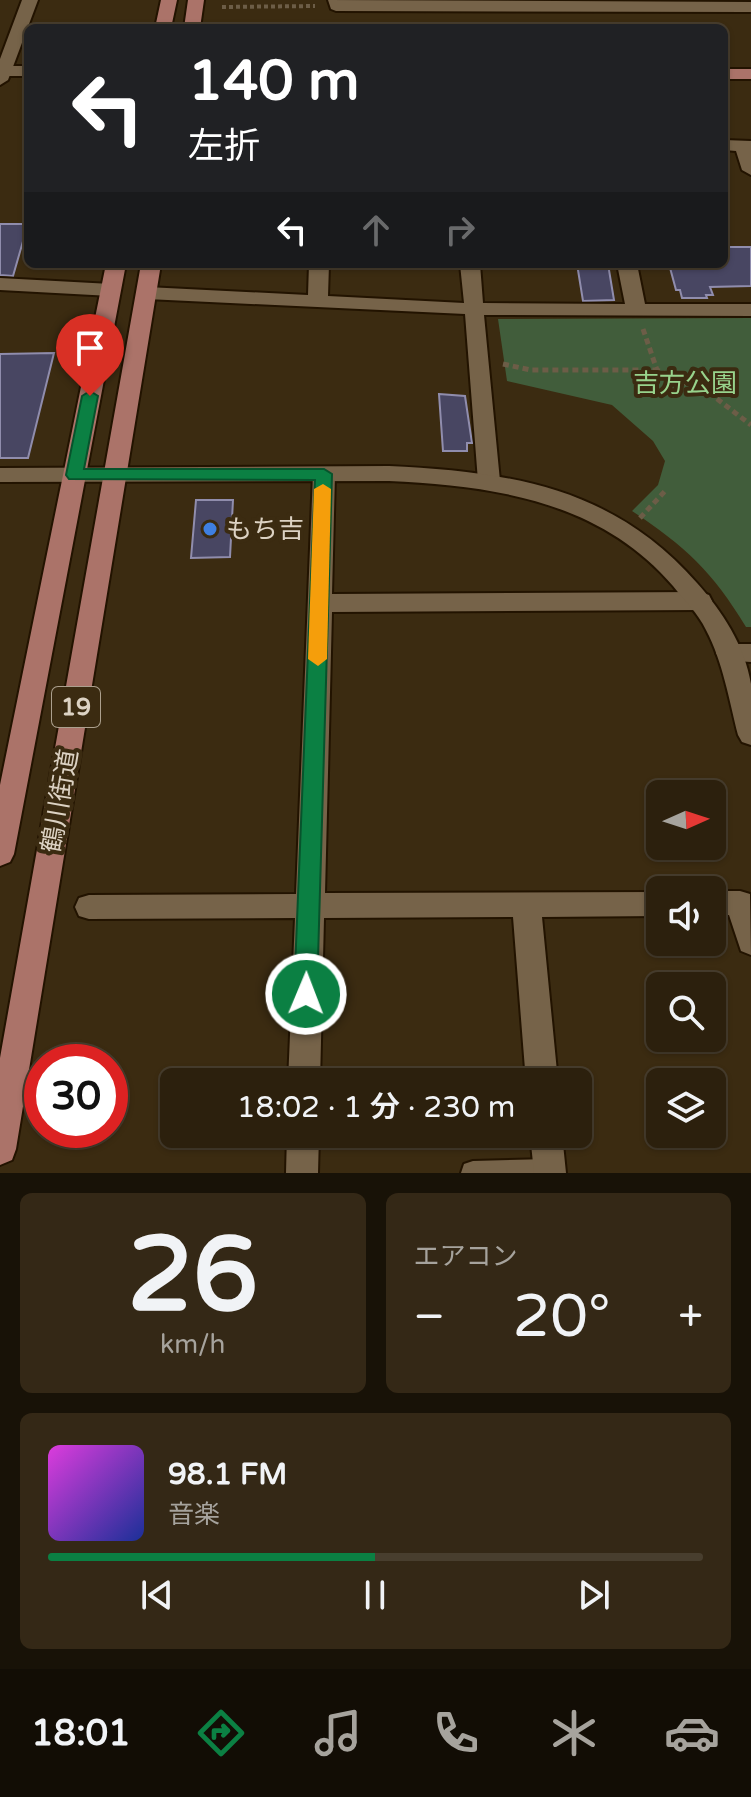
<!DOCTYPE html>
<html lang="ja">
<head>
<meta charset="utf-8">
<style>
  body { margin:0; font-family:"Varela Round","Noto Sans JP",sans-serif; background:#342816; color:#f1f3f6; height:100vh; display:flex; flex-direction:column; font-size:30px; white-space:nowrap }
  * { box-sizing:border-box; margin:0 }
  p { font-size:26px; color:#a6a39d }
  .icon { flex:none; width:44px; height:44px; fill:none; stroke:currentColor; stroke-width:2; stroke-linecap:round; stroke-linejoin:round }
  .map { position:relative; height:1173px; overflow:hidden }
  .panel { display:flex; flex-direction:column; gap:20px; padding:20px; background:#181207; flex:1 }
  .panel>* { flex:none }
  .hud { position:absolute; left:24px; top:24px; width:704px; height:244px; border-radius:12px; box-shadow:0 2px 6px #0004,0 0 0 2px #483e2e; background:#202124; color:#fff; overflow:hidden }
  .needle { width:52px; rotate:87deg }
  .buttons { position:absolute; left:646px; top:780px; display:grid; gap:16px }
  .buttons a { display:grid; place-items:center; width:80px; height:80px; border-radius:12px; background:#2c200d; box-shadow:0 2px 6px #0004,0 0 0 2px #483e2e; font-size:40px }
  .speed { position:absolute; left:24px; top:1044px; display:flex; gap:16px; font-size:40px; font-weight:700; text-align:center }
  .speed>* { display:grid; place-content:center; width:104px; height:104px; border-radius:50%; background:#2c200d; box-shadow:0 2px 6px #0004,0 0 0 2px #483e2e; line-height:1 }
  .speed .limit { border:12px solid #d22; background:#fff; color:#111 }
  .pin { position:absolute; display:grid; place-items:center; width:68px; height:68px; color:#fff; margin:-82px -34px; border-radius:50% 50% 50% 0; rotate:-45deg; box-shadow:0 0 8px #0007 }
  .pin .icon { rotate:45deg }
  .me { position:absolute; width:88px; margin:-44px; rotate:1deg; stroke-linejoin:round; filter:drop-shadow(0 0 6px #0008) }
  .turn { display:flex; align-items:center; gap:28px; height:168px; padding:0 32px; font-size:36px }
  .turn .icon { width:104px; height:104px; stroke-width:2.5 }
  .turn b { display:block; font-size:56px; line-height:68px }
  .lanes { display:flex; align-items:center; height:76px; padding:0 32px; background:#0003; justify-content:center; gap:40px; direction:ltr }
  .lanes .off { opacity:.35 }
  .big { font-size:60px; font-weight:600; line-height:1.1 }
  .panel .card { flex:1; display:flex; flex-direction:column; justify-content:center; gap:12px; min-width:0; padding:0 28px; border-radius:12px; background:#342816 }
  .panel .dial { align-items:center; gap:0 }
  .dial b { font-size:104px; line-height:1 }
  .song { display:flex; align-items:center; gap:24px }
  .cover { width:96px; height:96px; border-radius:12px; background:linear-gradient(135deg,hsl(300 70% 55%),hsl(230 70% 35%)) }
  .played { height:8px; border-radius:4px; background:linear-gradient(90deg,#0b8043 50%,#483e2e 50%) }
  .keys { display:flex; justify-content:space-around; direction:ltr }
  .heat { display:flex; justify-content:space-between; align-items:center; font-size:44px; direction:ltr }
  .panel .tiles { flex:1; display:grid; gap:20px; grid-template-columns:1fr 1fr }
  .card:last-child { grid-column:span 2 }
  .trip { position:absolute; left:160px; top:1068px; width:432px; height:80px; border-radius:12px; background:#2c200d; box-shadow:0 2px 6px #0004,0 0 0 2px #483e2e; font-weight:600; line-height:80px; text-align:center }
  .tab-bar { display:flex; height:128px; justify-content:space-around; align-items:center; background:#120d05; color:#a6a39d }
  .tab-bar .icon { width:56px; height:56px }
  .tab-bar .on { color:#0b8043 }
  .tab-bar b { font-size:36px; color:#f1f3f6 }
  .map>svg:first-child { display:block }
  .green { fill:#415d3b }
  .building { fill:#484662; stroke:#908dad; stroke-width:2 }
  .lines { fill:none; stroke-linecap:round; stroke-linejoin:round }
  .lane-casing { stroke:#221300; stroke-width:4 }
  .street-casing { stroke:#221300; stroke-width:4 }
  .secondary-casing { stroke:#221300; stroke-width:4 }
  .primary-casing { stroke:#221300; stroke-width:4 }
  .path-far1 { stroke:#6c5d47; stroke-width:4; stroke-dasharray:4 3; stroke-linecap:butt }
  .path { stroke:#6c5d47; stroke-width:5; stroke-dasharray:6 4; stroke-linecap:butt }
  .lane { fill:#766349; fill-rule:evenodd }
  .street { fill:#766349; fill-rule:evenodd }
  .secondary { fill:#766349; fill-rule:evenodd }
  .primary { fill:#ab7369; fill-rule:evenodd }
  .route { fill:#0b8043; stroke:#07532c; stroke-width:2 }
  .slow { fill:#f59e0b }
  .shop-dot { fill:#3f7fe0; stroke:#3b2b11; stroke-width:3 }
  .labels { text-anchor:middle; dominant-baseline:central; stroke-width:8; stroke-linejoin:round; paint-order:stroke }
  .shield { fill:#3b2b11; stroke:#aca08e; stroke-width:2 }
  .shield-label { font-size:24px; font-weight:bold; fill:#dcd2c3 }
  .park-label { font-size:26px; fill:#98d38c; stroke:#3b2b11 }
  .poi-label { font-size:26px; fill:#dcd2c3; stroke:#3b2b11; text-anchor:start }
  .street-label { font-size:26px; fill:#dcd2c3; stroke:#3b2b11 }
</style>
</head>
<body>
<div class="map">
<svg width="751" height="1173" viewBox="0 0 751 1173">
  <rect width="100%" height="100%" fill="#3b2b11"/>
  <path class="green" d="M751 318V627H746C712 571 686 547 632 511L658 485 665 461 653 441 612 405 507 381 498 319Z"/>
  <path class="building" d="M0 224H28L13 276 0 275Z
    M724 247H751V286L710 287 713 295H706L707 298H682L680 290H676L669 264H724Z
    M577 264H608L614 300 583 301Z
    M54 353 28 458H0V354Z
    M439 394 465 396 472 443H467V451H443Z
    M196 500H233L230 557 191 558Z"/>
  <g class="lines">
    <defs>
      <path id="lane" d="M549 1159 558 1163 561 1173H461L464 1164 473 1161Z"/>
      <path id="street" d="M22 0H38L8 80 0 85V59Z
        M328 0 751 2V12L336 11 331 9Z
        M724 140 751 141V175L742 170 736 151 724 150Z
        M309 264H329L328 296 464 303 460 264H480L483 303 625 304 617 264H637L645 304H751V316L484 315 500 481 497 486H481L478 481 465 314 147 299 137 293 147 287 308 295Z
        M0 278 111 284 121 290 111 296 0 290Z
        M324 467 332 469 335 474 332 594 700 592 709 595 712 601 709 607 700 610 332 612 325 893 660 892V916L542 917 558 1082H526L513 917 324 918 320 1082H288L295 918 89 919 79 916 75 907 79 898 89 895 296 894 313 474 316 469Z
        M729 644H751V662L720 660 716 653 720 646Z
        M712 891H740L750 894 751 955 741 951 729 915H712Z
        M287 1134H319L318 1173H286Z
        M530 1134H562L566 1173H534Z"/>
      <path id="secondary" d="M0 66H28V76H0Z
        M389 466C511 472 613 487 697 583 722 611 745 646 751 684 751 704 751 726 751 745L742 742 738 735C729 700 723 662 706 630 698 613 684 600 673 586 600 501 495 486 389 481L0 482V468Z"/>
      <path id="primary" d="M161 0H177L171 28H155Z
        M188 0H204L200 28H184Z
        M724 69H751V79H724Z
        M106 264H126L14 854 10 862 0 866V785Z
        M141 264H161L16 1149 12 1160 0 1165V1058Z"/>
    </defs>
    <use href="#lane" class="lane-casing"/>
    <use href="#street" class="street-casing"/>
    <use href="#secondary" class="secondary-casing"/>
    <use href="#primary" class="primary-casing"/>
    <path class="path-far1" d="M222 7 315 6"/>
    <path class="path" d="M643 329 657 370 712 395 751 425
      M503 364 531 370H657
      M640 518 666 490"/>
    <use href="#lane" class="lane"/>
    <use href="#street" class="street"/>
    <use href="#secondary" class="secondary"/>
    <use href="#primary" class="primary"/>
  </g>
  <path class="route" d="M90 391 98 396 84 469H324L332 474 317 994 314 1001 306 1004 298 1001 294 994 315 480 69 479 66 475 82 396Z"/>
  <path class="slow" d="M323 484 331 489 327 659 318 666 308 659 314 489Z"/>
  <circle class="shop-dot" cx="210" cy="529" r="8"/>
  <g class="labels">
    <rect class="shield" x="52" y="687" width="48" height="40" rx="6"/>
    <g class="shield-label">
      <text x="76" y="707">19</text>
    </g>
    <g class="park-label">
      <text x="685" y="383">吉方公園</text>
    </g>
    <g class="poi-label">
      <text x="226" y="529">もち吉</text>
    </g>
    <g class="street-label">
      <text transform="translate(60 801) rotate(-80)">鶴川街道</text>
    </g>
  </g>
</svg>
<div class="buttons">
<a><svg class="needle" viewBox="-14 -14 28 28"><path d="M0-13l5 13h-10z" fill="#e53935"/><path d="M0 13l5-13h-10z" fill="#a6a39d"/></svg></a>
<a><svg class="icon" aria-label="sound" viewBox="0 0 24 24"><path d="M4 9h4l5-4v14l-5-4H4zM17 9q2 3 0 6"/></svg></a>
<a><svg class="icon" aria-label="search" viewBox="0 0 24 24"><circle cx="10" cy="10" r="6"/><path d="M15 15l6 6"/></svg></a>
<a><svg class="icon" aria-label="layers" viewBox="0 0 24 24"><path d="M12 4l9 5-9 5-9-5zM3 14l9 5 9-5"/></svg></a>
</div>
<div class="speed"><div class="limit">30</div></div>
<div class="pin" style="left:90px;top:396px;background:#d93025"><svg class="icon" aria-label="arrive" viewBox="0 0 24 24"><path d="M6 21V4h12l-3 4 3 4H6"/></svg></div>
<svg class="me" style="left:306px;top:994px" viewBox="-20 -20 40 40"><circle r="17" fill="#0b8043" stroke="#fff" stroke-width="3"/><path d="M0-11L8 9 0 5-8 9z" fill="#fff"/></svg>
<div class="trip">18:02 · 1 分 · 230 m</div>
<div class="hud">
<div class="turn"><svg class="icon" aria-label="left" viewBox="0 0 24 24"><path d="M17 20v-9H6M10 6l-5 5 5 5"/></svg><div><b>140 m</b>左折</div></div>
<div class="lanes"><svg class="icon" aria-label="left" viewBox="0 0 24 24"><path d="M17 20v-9H6M10 6l-5 5 5 5"/></svg><svg class="icon off" aria-label="ahead" viewBox="0 0 24 24"><path d="M12 20V5M6 11l6-6 6 6"/></svg><svg class="icon off" aria-label="right" viewBox="0 0 24 24"><path d="M7 20v-9h11M14 6l5 5-5 5"/></svg></div>
</div>
</div>
<section class="panel">
<div class="tiles">
<div class="card dial"><b>26</b><p>km/h</p></div>
<div class="card"><p>エアコン</p>
<div class="heat"><a>−</a><b class="big">20°</b><a>+</a></div>
</div>
<div class="card">
<div class="song"><i class="cover"></i><div><b>98.1 FM</b><p>音楽</p></div></div>
<div class="played"></div>
<div class="keys"><svg class="icon" aria-label="previous" viewBox="0 0 24 24"><path d="M18 5L8 12l10 7zM5 5v14"/></svg><svg class="icon" aria-label="pause" viewBox="0 0 24 24"><path d="M8 5v14M16 5v14"/></svg><svg class="icon" aria-label="next" viewBox="0 0 24 24"><path d="M6 5l10 7-10 7zM19 5v14"/></svg></div>
</div>
</div>
</section>
<nav class="tab-bar">
<b>18:01</b>
<svg class="icon on" aria-label="directions" viewBox="0 0 24 24"><path d="M12 3l9 9-9 9-9-9zM9 14v-3h6M13 9l2 2-2 2"/></svg>
<svg class="icon" aria-label="music" viewBox="0 0 24 24"><path d="M9 18V5l10-2v13"/><circle cx="6" cy="18" r="3"/><circle cx="16" cy="16" r="3"/></svg>
<svg class="icon" aria-label="phone" viewBox="0 0 24 24"><path d="M5 4h4l2 5-3 2q2 4 5 5l2-3 5 2v4C11 20 4 13 5 4z"/></svg>
<svg class="icon" aria-label="climate" viewBox="0 0 24 24"><path d="M12 3v18M4 7l16 10M4 17L20 7"/></svg>
<svg class="icon" aria-label="car" viewBox="0 0 24 24"><path d="M5 17H2v-5l4-1 3-4h7l3 4 3 1v5h-3M9 17h6M6 11h13"/><circle cx="7" cy="17" r="2"/><circle cx="17" cy="17" r="2"/></svg>
</nav>
</body>
</html>
